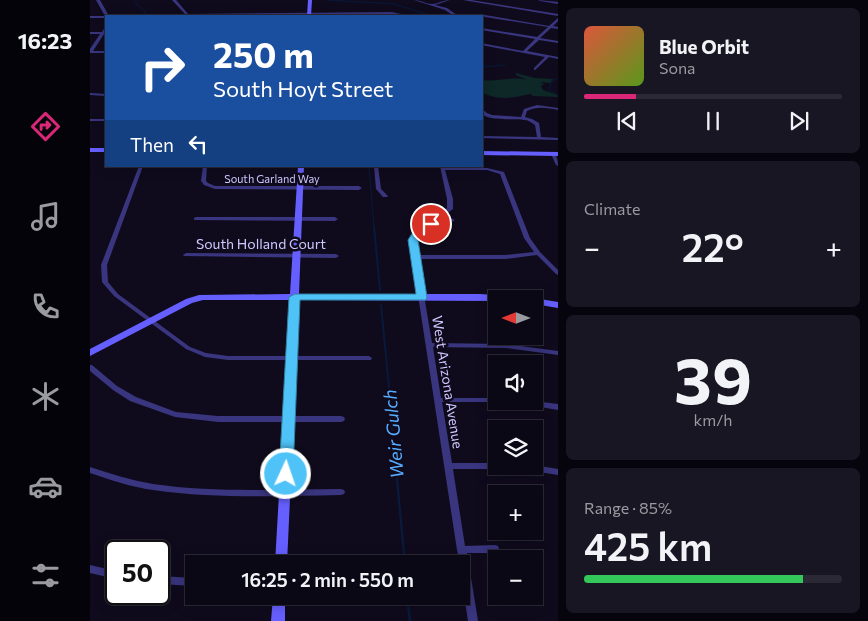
<!DOCTYPE html>
<html lang="en">
<head>
<meta charset="utf-8">
<style>
  body { margin:0; font-family:Commissioner,sans-serif; background:#191623; color:#f1f3f6; height:100vh; display:flex; flex-direction:column; font-size:19px; white-space:nowrap }
  * { box-sizing:border-box; margin:0 }
  p { font-size:16px; color:#9a9aa1 }
  .icon { flex:none; width:28px; height:28px; fill:none; stroke:currentColor; stroke-width:2; stroke-linecap:round; stroke-linejoin:round }
  .map { position:relative; flex:1; overflow:hidden }
  .sheet { display:flex; flex-direction:column; gap:8px; padding:8px; background:#06040c; width:310px }
  .sheet>* { flex:none }
  .banner { position:absolute; left:15px; top:15px; width:378px; height:152px; border-radius:0px; box-shadow:0 2px 12px #0003,0 0 0 1px #2b2935; background:#1a4fa0; color:#fff; overflow:hidden }
  .needle { width:32px; rotate:270deg }
  .controls { position:absolute; left:398px; top:290px; display:grid; gap:10px }
  .controls a { display:grid; place-items:center; width:55px; height:55px; border-radius:0px; background:#0b0816; box-shadow:0 2px 12px #0003,0 0 0 1px #2b2935; font-size:25px }
  .speed { position:absolute; left:15px; top:540px; display:flex; gap:10px; font-size:25px; font-weight:700; text-align:center }
  .speed>* { display:grid; place-content:center; width:65px; height:65px; border-radius:50%; background:#0b0816; box-shadow:0 2px 12px #0003,0 0 0 1px #2b2935; line-height:1 }
  .speed .limit { border:2px solid #111; border-radius:8px; background:#fff; color:#111 }
  .pin { position:absolute; display:grid; place-items:center; width:42px; height:42px; color:#fff; margin:-21px; border:2px solid #fff; border-radius:50%; box-shadow:0 1px 5px #0007 }
  .me { position:absolute; width:55px; margin:-28px; rotate:3deg; stroke-linejoin:round; filter:drop-shadow(0 0 4px #0008) }
  .turn { display:flex; align-items:center; gap:18px; height:105px; padding:0 25px; font-size:22px }
  .turn .icon { width:65px; height:65px; stroke-width:2.5 }
  .turn b { display:block; font-size:35px; line-height:42px }
  .then { display:flex; align-items:center; height:48px; padding:0 25px; background:#0003; gap:10px; font-size:19px }
  .big { font-size:38px; font-weight:600; line-height:1.1 }
  .sheet .tile { flex:1; display:flex; flex-direction:column; justify-content:center; gap:8px; min-width:0; padding:0 18px; border-radius:8px; background:#191623 }
  .sheet .dial { align-items:center; gap:0 }
  .dial b { font-size:65px; line-height:1 }
  .song { display:flex; align-items:center; gap:15px }
  .cover { width:60px; height:60px; border-radius:8px; background:linear-gradient(135deg,hsl(10 70% 55%),hsl(90 70% 35%)) }
  .played { height:5px; border-radius:2px; background:linear-gradient(90deg,#db2777 20%,#2b2935 20%) }
  .keys { display:flex; justify-content:space-around; direction:ltr }
  .heat { display:flex; justify-content:space-between; align-items:center; font-size:28px; direction:ltr }
  .charge { height:8px; border-radius:4px; background:linear-gradient(90deg,#34c759 85%,#2b2935 0) }
  .trip { position:absolute; left:95px; top:555px; width:285px; height:50px; border-radius:0px; background:#0b0816; box-shadow:0 2px 12px #0003,0 0 0 1px #2b2935; font-weight:600; line-height:50px; text-align:center }
  main { display:flex; flex:1; min-height:0 }
  .tab-bar { display:flex; flex-direction:column; width:90px; justify-content:space-around; align-items:center; background:#040309; color:#9a9aa1 }
  .tab-bar .icon { width:35px; height:35px }
  .tab-bar .active { color:#db2777 }
  .tab-bar b { font-size:22px; color:#f1f3f6 }
  .map>svg:first-child { display:block }
  .green { fill:#0e2727 }
  .lines { fill:none; stroke-linecap:round; stroke-linejoin:round }
  .stream-far2 { stroke:#08193a; stroke-width:1 }
  .stream-far1 { stroke:#08193a; stroke-width:2 }
  .stream { stroke:#08193a; stroke-width:2.5 }
  .street { fill:#39357e; fill-rule:evenodd }
  .secondary { fill:#665fff; fill-rule:evenodd }
  .route { fill:#4fc3f7; stroke:#337fa1 }
  .labels { text-anchor:middle; dominant-baseline:central; stroke-width:5; stroke-linejoin:round; paint-order:stroke }
  .far-street-label { font-size:11px; fill:#cfc8ff; stroke:#0f0b1d }
  .street-label { font-size:14px; fill:#cfc8ff; stroke:#0f0b1d }
  .near-water-label { font-size:18px; font-style:italic; fill:#56adff; stroke:#0f0b1d }
</style>
</head>
<body>
<main>
<nav class="tab-bar">
<b>16:23</b>
<svg class="icon active" aria-label="directions" viewBox="0 0 24 24"><path d="M12 3l9 9-9 9-9-9zM9 14v-3h6M13 9l2 2-2 2"/></svg>
<svg class="icon" aria-label="music" viewBox="0 0 24 24"><path d="M9 18V5l10-2v13"/><circle cx="6" cy="18" r="3"/><circle cx="16" cy="16" r="3"/></svg>
<svg class="icon" aria-label="phone" viewBox="0 0 24 24"><path d="M5 4h4l2 5-3 2q2 4 5 5l2-3 5 2v4C11 20 4 13 5 4z"/></svg>
<svg class="icon" aria-label="climate" viewBox="0 0 24 24"><path d="M12 3v18M4 7l16 10M4 17L20 7"/></svg>
<svg class="icon" aria-label="car" viewBox="0 0 24 24"><path d="M5 17H2v-5l4-1 3-4h7l3 4 3 1v5h-3M9 17h6M6 11h13"/><circle cx="7" cy="17" r="2"/><circle cx="17" cy="17" r="2"/></svg>
<svg class="icon" aria-label="filters" viewBox="0 0 24 24"><path d="M4 7h16M4 17h16"/><circle cx="9" cy="7" r="2"/><circle cx="15" cy="17" r="2"/></svg>
</nav>
<div class="map">
<svg width="468" height="621" viewBox="0 0 468 621">
  <rect width="100%" height="100%" fill="#0f0b1d"/>
  <path class="green" d="M426 73 445 78 463 79 460 83 450 82 454 84 451 86 453 90 468 95V97L443 96 440 94C423 98 408 101 391 92V80C406 82 425 76 437 80L426 75Z"/>
  <g class="lines">
    <path class="stream-far2" d="M46 0V4L56 12 52 16
      M237 0 304 4 342 16
      M391 65H396
      M394 67 415 65
      M468 78 462 81 459 89 468 96
      M279 166 284 227"/>
    <path class="stream-far1" d="M284 226 290 290
      M291 305 300 397"/>
    <path class="stream" d="M299 396 315 564
      M317 596 320 621"/>
    <path class="street" d="M6 0H10L19 16H16V18H0V16H15Z
      M82 0H86L98 14 302 12 319 16H313L302 14 96 16H95V14Z
      M324 0C331 0 336 4 342 4 347 4 353 0 360 0L345 5 357 8 367 15 389 14 459 26 468 18V21L463 26 468 27V29L461 28 450 38 468 41V43L449 40 437 51 468 57V59L459 57 445 70H444V68L455 57 391 45V43L433 51 445 39 391 30V28L447 37 458 27 389 16H364L355 10Z
      M373 0H381L468 14V16Z
      M448 0 468 2V4L450 1Z
      M15 27H16V30L15 32 16 33 14 34 3 51H16V53H0V49L10 34H0V32H12Z
      M0 93 16 94V96L0 95Z
      M447 105 468 108V110C457 108 447 106 437 111L435 117 442 119 449 123 451 137 468 138V140L391 138V136L447 137 445 125C441 122 438 120 434 120 425 118 395 122 391 112 391 111 391 109 391 108L397 113 402 115 431 117 434 109Z
      M0 119H16V121H0Z
      M461 153H465C467 158 468 161 468 166L466 165 461 154Z
      M49 166H53L17 265 18 282 28 294 100 347 116 353 138 356H279L282 358 281 360H138L115 357 96 349 24 296 12 282 11 265Z
      M113 166H117L116 181 118 183 125 186H269L272 188 269 190 125 189 114 185 111 181Z
      M284 166H288L291 189 298 196 297 197H293L286 189Z
      M350 166H354L355 168H397L414 172 440 238 450 252 468 270V275L466 274 447 255 415 259H328L342 343 416 344 468 351V355L416 348 343 347 351 398H406V401H409L406 402H352L362 463H406V466H410L409 468 406 469H363L375 546 405 545 408 546 409 549 408 552 405 553H377L388 621H378L371 575V564H370L367 550 320 243 324 233 357 208V199ZM355 170H397L410 174 434 238 444 252 415 255H328L326 243 328 235 352 217 362 222 365 220 355 215 363 209V199Z
      M106 217H245L248 219 245 221 104 220V218Z
      M96 253 246 254 249 256 246 258 94 256 93 255Z
      M0 365H2L27 386 46 397 86 412 128 416H251L254 417 255 419 254 421 251 422H128L85 417 40 401 23 390 0 371Z
      M424 401H444L468 404V410L427 403Z
      M444 465 468 469V475L430 469 427 468 426 466H444Z
      M0 467C21 474 41 480 63 484 125 493 188 489 251 489L254 490 255 492 254 494 251 495C188 496 125 499 63 490 41 487 21 480 0 473Z
      M0 565 26 571V579L0 573Z
      M69 576 104 578V586L69 584Z"/>
    <path class="secondary" d="M218 0H222L221 16H217Z
      M0 148H16V152H0Z
      M391 151 468 152V156L391 155Z
      M208 166H214L209 294H390L420 296 424 299H406V301L209 300 197 564H185L200 300H113L102 303 0 356V349L96 299 109 295 200 294Z
      M444 298 468 302V308L444 304 443 299Z
      M183 596H195V621H181Z"/>
  </g>
  <path class="route" d="M341 221 346 224 345 226 330 236 328 240 337 297 336 300H210L203 474 201 477 196 479 191 477 189 474 199 297 205 294H326L318 240 323 232Z"/>
  <g class="labels">
    <g class="far-street-label">
      <text x="182" y="178">South Garland Way</text>
    </g>
    <g class="street-label">
      <text x="171" y="243">South Holland Court</text>
      <text transform="translate(358 382) rotate(81)">West Arizona Avenue</text>
    </g>
    <g class="near-water-label">
      <text transform="translate(303 434) rotate(-95)">Weir Gulch</text>
    </g>
  </g>
</svg>
<div class="controls">
<a><svg class="needle" viewBox="-14 -14 28 28"><path d="M0-13l5 13h-10z" fill="#e53935"/><path d="M0 13l5-13h-10z" fill="#9a9aa1"/></svg></a>
<a><svg class="icon" aria-label="sound" viewBox="0 0 24 24"><path d="M4 9h4l5-4v14l-5-4H4zM17 9q2 3 0 6"/></svg></a>
<a><svg class="icon" aria-label="layers" viewBox="0 0 24 24"><path d="M12 4l9 5-9 5-9-5zM3 14l9 5 9-5"/></svg></a>
<a>+</a>
<a>−</a>
</div>
<div class="speed"><div class="limit">50</div></div>
<div class="pin" style="left:341px;top:224px;background:#d93025"><svg class="icon" aria-label="arrive" viewBox="0 0 24 24"><path d="M6 21V4h12l-3 4 3 4H6"/></svg></div>
<svg class="me" style="left:196px;top:474px" viewBox="-20 -20 40 40"><circle r="17" fill="#4fc3f7" stroke="#fff" stroke-width="3"/><path d="M0-11L8 9 0 5-8 9z" fill="#fff"/></svg>
<div class="trip">16:25 · 2 min · 550 m</div>
<div class="banner">
<div class="turn"><svg class="icon" aria-label="right" viewBox="0 0 24 24"><path d="M7 20v-9h11M14 6l5 5-5 5"/></svg><div><b>250 m</b>South Hoyt Street</div></div>
<div class="then">Then<svg class="icon" aria-label="left" viewBox="0 0 24 24"><path d="M17 20v-9H6M10 6l-5 5 5 5"/></svg></div>
</div>
</div>
<section class="sheet">
<div class="tile">
<div class="song"><i class="cover"></i><div><b>Blue Orbit</b><p>Sona</p></div></div>
<div class="played"></div>
<div class="keys"><svg class="icon" aria-label="previous" viewBox="0 0 24 24"><path d="M18 5L8 12l10 7zM5 5v14"/></svg><svg class="icon" aria-label="pause" viewBox="0 0 24 24"><path d="M8 5v14M16 5v14"/></svg><svg class="icon" aria-label="next" viewBox="0 0 24 24"><path d="M6 5l10 7-10 7zM19 5v14"/></svg></div>
</div>
<div class="tile"><p>Climate</p>
<div class="heat"><a>−</a><b class="big">22°</b><a>+</a></div>
</div>
<div class="tile dial"><b>39</b><p>km/h</p></div>
<div class="tile"><p>Range · 85%</p><b class="big">425 km</b><div class="charge"></div></div>
</section>
</main>
</body>
</html>
